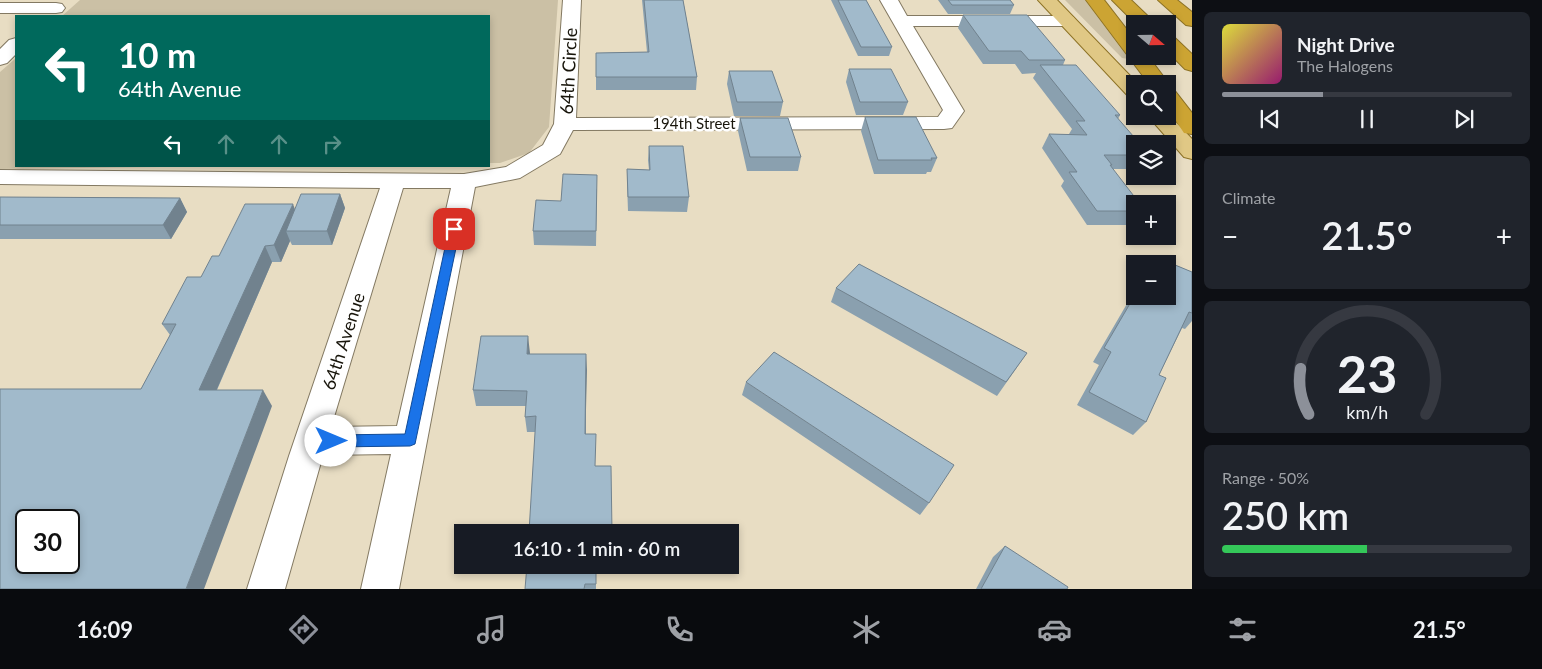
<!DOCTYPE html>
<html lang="en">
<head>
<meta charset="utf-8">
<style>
  body { margin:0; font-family:Lato,sans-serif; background:#20242c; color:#f1f3f6; height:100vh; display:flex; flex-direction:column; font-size:19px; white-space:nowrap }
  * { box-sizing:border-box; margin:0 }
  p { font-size:16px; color:#9ea1a6 }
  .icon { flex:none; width:28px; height:28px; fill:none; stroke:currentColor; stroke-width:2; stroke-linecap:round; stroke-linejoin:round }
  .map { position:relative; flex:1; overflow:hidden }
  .panel { display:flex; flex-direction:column; gap:12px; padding:12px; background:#0d0f14; width:350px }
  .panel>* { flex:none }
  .top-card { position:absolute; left:15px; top:15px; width:475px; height:152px; border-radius:0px; box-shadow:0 2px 8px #0003; background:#00695c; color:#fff; overflow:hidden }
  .needle { width:32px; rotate:110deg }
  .controls { position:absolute; left:1126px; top:15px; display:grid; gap:10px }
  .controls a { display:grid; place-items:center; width:50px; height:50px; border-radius:0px; background:#171b24; box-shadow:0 2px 8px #0003; font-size:25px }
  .speed { position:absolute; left:15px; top:509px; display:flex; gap:10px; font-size:25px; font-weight:700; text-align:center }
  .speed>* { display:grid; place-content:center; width:65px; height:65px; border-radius:50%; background:#171b24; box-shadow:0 2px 8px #0003; line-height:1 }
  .speed .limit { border:2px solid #111; border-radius:8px; background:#fff; color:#111 }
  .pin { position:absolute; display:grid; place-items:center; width:42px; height:42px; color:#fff; margin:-21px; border-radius:10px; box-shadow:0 2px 8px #0006 }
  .me { position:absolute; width:55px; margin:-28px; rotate:90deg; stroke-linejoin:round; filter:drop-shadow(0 0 4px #0008) }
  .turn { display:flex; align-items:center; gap:18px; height:105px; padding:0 20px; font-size:22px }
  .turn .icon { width:65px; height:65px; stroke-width:2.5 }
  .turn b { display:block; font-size:35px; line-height:42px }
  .lanes { display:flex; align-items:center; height:48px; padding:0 20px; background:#0003; justify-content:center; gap:25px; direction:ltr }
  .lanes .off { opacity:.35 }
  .big { font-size:38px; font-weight:600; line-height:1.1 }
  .panel .widget { flex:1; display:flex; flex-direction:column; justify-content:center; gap:8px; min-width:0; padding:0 18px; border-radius:8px; background:#20242c }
  .panel .dial { align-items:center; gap:0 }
  .dial svg { height:130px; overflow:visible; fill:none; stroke:#363941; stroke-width:7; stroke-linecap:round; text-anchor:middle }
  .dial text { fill:#f1f3f6; stroke:none }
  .song { display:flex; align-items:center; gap:15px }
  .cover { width:60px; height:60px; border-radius:8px; background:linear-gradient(135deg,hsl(60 70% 55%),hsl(320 70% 35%)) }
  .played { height:5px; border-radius:2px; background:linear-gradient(90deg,#8c9099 35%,#363941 35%) }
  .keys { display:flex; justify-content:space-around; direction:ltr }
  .heat { display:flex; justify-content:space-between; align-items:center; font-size:28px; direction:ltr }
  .charge { height:8px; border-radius:4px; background:linear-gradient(90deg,#34c759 50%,#363941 0) }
  .trip { position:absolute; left:454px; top:524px; width:285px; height:50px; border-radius:0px; background:#171b24; box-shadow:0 2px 8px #0003; font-weight:600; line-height:50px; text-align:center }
  .dock { display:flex; height:80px; justify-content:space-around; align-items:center; background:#090b0e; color:#9ea1a6 }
  .dock .icon { width:35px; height:35px }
  .dock .selected { color:#8c9099 }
  .dock b { font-size:22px; color:#f1f3f6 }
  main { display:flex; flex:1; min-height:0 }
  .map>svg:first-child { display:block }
  .green { fill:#cbc0a5 }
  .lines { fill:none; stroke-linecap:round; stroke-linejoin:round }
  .minor-casing { stroke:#837962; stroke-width:2 }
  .major-casing { stroke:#8d7225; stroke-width:2 }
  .highway-casing { stroke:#8d7225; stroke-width:2 }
  .minor { fill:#fff; fill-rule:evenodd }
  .major { fill:#e0c885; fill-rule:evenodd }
  .highway { fill:#cca433; fill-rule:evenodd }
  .wall { fill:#8aa0af }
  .shaded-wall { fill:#71828e }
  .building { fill:#a1bacb; stroke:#71828e; fill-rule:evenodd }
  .route { fill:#1a73e8; stroke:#114b97 }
  .labels { text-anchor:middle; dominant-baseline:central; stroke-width:5; stroke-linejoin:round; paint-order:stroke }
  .far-street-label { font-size:15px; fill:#18150b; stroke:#fff }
  .street-label { font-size:18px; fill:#18150b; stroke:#fff }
</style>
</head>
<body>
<main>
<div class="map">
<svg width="1192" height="589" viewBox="0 0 1192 589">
  <rect width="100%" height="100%" fill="#e8ddc3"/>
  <path class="green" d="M80 0H558L549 127 529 153 500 163H489V16H62Z
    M1065 0H1085L1129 59 1122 58Z
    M16 58V166H240L0 169V72Z"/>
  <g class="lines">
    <defs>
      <path id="minor" d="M563 0H581L576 118 938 117 943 110 880 0H898L907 16H1067L1073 17 1076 21 1073 25 1067 26H913L964 111 952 128 944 129 573 130 560 154 520 178 475 187 399 589H361L391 454 323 455 285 589H247L289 456 380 188 0 184V170L464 174 506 167 543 145 554 124ZM403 188H451L397 426 331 427Z
        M0 3H56L62 4 65 8 62 12 56 13H0Z
        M16 38V54L7 63 0 65V49L9 40Z"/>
      <path id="major" d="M1038 0H1057L1138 84H1135V98L1128 96Z
        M1168 114 1192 139V159L1184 157 1148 116H1168Z"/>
      <path id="highway" d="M1086 0H1104L1135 40V56H1148L1169 84 1168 86V84H1149Z
        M1112 0H1131L1156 24H1136Z
        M1158 0H1177L1192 12V26L1186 25Z
        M1168 36 1175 38 1192 54V71L1185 69 1168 52Z
        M1168 89 1175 91 1192 113V134L1184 133 1168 109Z"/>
    </defs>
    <use href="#minor" class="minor-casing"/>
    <use href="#major" class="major-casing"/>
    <use href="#highway" class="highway-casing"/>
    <use href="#minor" class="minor"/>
    <use href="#major" class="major"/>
    <use href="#highway" class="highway"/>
  </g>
  <path class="wall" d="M642 0H683L697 77 696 90H596V53L647 52Z
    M831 0H866L892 47 889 56H858Z
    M938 0H1010L1014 5 1010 14H948Z
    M963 15 1065 60 1063 65 1120 115 1118 119 1135 144V169H1112L1135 204V225H1087L1061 186 1064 181 1042 148 1049 134H1069L1072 129 1033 78 1036 73 1022 74 1015 64H983L958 28Z
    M849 69 908 102 903 115H856L846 82Z
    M729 71 783 102 780 116H734L727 84Z
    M865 117 937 158 931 172H927L926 174H874L861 131Z
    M740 118 801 157 798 171H747L738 131Z
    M649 146 689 197 687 212 628 211 627 183V169L649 170 648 160Z
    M597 189 596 246 534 245 533 231 561 201Z
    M340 194 345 208 332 245H292L290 241 281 262H272L217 390 272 406 141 389 170 335 162 324 219 256Z
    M0 197 180 198 187 212 171 239H0Z
    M1163 260 1192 272V321L1185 329 1182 328 1159 375 1146 422 1133 435 1077 405 1099 365 1093 362 1128 302 1135 293V296H1168V264H1160Z
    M836 288 1027 353 997 396 831 302Z
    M530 354H586V434L595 466 612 532 535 432H527L525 417 526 406H476L473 390Z
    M746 382 929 503 920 515 742 395Z
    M1005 546 1067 589H976L993 557Z
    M596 565V589H525Z"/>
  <path class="shaded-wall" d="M340 194 345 208 332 245 327 231Z
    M180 198 187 212 171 239 163 225Z
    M293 204 299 220 286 231 290 241 281 262 274 245Z
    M265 246 272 262 210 405 199 390Z
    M528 336 530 353 529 370 527 354Z
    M586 354 587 370 585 449V434Z
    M263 390 272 406 204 589H186Z"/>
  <path class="building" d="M644 0H683L697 77H596V53L649 52Z
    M838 0H866L892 47H861Z
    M948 0H1010L1014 5H952Z
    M963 15H1027L1065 60H1029L1021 51H989Z
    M1040 65H1076L1120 115H1115L1140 144H1135V155H1104L1112 165H1110L1140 204H1135V211H1097L1069 172H1077L1049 134 1087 135 1076 121H1085Z
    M849 69H891L908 102H860Z
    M729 71H772L783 102H737Z
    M865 117H916L937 158H931L932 160H878Z
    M740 118H788L801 157H750Z
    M649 146H683L689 197H628L627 169 650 170Z
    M563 174 597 175 596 231H533L536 200 561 201Z
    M301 194H340L327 231H286Z
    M0 197 180 198 163 225H0Z
    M245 204H293L274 245 265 246 199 390H263L186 589H0V389H141L176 324H162L187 277H201L212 256H219ZM26 520H69V562H26Z
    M1163 260 1192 272V313L1189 312 1159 375 1166 378 1146 422 1089 392 1111 352 1104 348 1135 295V296H1168V264H1161Z
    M859 264 1027 353 1006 382 836 288Z
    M481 336H528L527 354H586L585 434H596L595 466H611L612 532H529L536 416 525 417 527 391 473 390Z
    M774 352 954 465 929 503 746 382Z
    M1005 546 1068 587 1067 589H981Z
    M527 565H596V584H585L584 589H525Z"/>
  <path class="route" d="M454 225 460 229 415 444 410 446 331 447 326 445 324 441 326 437 331 435 405 434 449 229Z"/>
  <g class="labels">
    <g class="far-street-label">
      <text x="694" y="123">194th Street</text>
    </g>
    <g class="street-label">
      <text transform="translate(568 71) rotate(-87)">64th Circle</text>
      <text transform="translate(343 341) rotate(-72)">64th Avenue</text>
    </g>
  </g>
</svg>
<div class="controls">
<a><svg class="needle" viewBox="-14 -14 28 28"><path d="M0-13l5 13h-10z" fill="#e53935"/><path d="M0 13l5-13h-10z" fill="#9ea1a6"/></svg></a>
<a><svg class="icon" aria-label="search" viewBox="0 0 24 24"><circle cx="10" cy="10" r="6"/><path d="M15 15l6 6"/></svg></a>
<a><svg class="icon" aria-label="layers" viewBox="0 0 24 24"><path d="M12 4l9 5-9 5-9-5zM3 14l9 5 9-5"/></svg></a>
<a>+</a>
<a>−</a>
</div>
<div class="speed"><div class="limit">30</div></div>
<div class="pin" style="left:454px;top:229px;background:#d93025"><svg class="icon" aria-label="arrive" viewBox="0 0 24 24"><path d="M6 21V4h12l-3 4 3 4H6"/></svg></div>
<svg class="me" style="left:331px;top:441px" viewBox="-20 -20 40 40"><circle r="19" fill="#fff"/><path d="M0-13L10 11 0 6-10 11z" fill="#1a73e8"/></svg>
<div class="trip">16:10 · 1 min · 60 m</div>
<div class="top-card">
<div class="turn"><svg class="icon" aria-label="left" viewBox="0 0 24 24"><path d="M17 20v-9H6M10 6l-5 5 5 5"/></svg><div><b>10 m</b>64th Avenue</div></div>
<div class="lanes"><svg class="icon" aria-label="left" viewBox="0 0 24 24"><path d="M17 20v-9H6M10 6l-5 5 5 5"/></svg><svg class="icon off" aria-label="ahead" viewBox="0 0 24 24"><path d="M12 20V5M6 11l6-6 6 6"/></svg><svg class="icon off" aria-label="ahead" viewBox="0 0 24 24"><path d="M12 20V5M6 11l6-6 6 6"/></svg><svg class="icon off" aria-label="right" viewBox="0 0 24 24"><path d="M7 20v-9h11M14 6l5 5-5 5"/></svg></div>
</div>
</div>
<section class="panel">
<div class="widget">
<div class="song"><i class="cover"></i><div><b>Night Drive</b><p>The Halogens</p></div></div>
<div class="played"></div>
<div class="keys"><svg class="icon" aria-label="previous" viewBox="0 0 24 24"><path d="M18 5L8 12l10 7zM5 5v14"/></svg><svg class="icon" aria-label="pause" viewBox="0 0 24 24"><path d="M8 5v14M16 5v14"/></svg><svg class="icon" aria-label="next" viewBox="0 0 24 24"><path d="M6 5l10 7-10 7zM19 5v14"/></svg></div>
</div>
<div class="widget"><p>Climate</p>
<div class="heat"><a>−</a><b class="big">21.5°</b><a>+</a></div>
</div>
<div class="widget dial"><svg viewBox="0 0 100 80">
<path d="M14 69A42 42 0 1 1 86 69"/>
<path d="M14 69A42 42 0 0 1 9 41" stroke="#8c9099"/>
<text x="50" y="56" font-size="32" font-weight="700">23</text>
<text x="50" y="72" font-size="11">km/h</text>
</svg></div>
<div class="widget"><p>Range · 50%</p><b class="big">250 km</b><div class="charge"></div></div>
</section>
</main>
<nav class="dock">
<b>16:09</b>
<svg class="icon selected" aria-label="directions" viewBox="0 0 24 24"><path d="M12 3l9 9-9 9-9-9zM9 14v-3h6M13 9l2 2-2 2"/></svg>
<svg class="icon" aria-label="music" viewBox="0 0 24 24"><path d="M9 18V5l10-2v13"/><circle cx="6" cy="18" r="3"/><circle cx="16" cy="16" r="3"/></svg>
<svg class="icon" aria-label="phone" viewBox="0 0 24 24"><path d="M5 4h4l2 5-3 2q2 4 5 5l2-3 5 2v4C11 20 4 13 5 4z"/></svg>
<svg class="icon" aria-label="climate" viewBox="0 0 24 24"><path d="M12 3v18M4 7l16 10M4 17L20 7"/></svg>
<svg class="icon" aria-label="car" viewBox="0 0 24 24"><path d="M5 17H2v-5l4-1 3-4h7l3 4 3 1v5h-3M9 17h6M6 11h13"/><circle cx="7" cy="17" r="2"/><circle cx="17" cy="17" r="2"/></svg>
<svg class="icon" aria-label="filters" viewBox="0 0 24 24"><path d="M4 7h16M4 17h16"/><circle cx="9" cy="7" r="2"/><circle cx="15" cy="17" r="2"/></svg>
<b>21.5°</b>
</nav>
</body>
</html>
